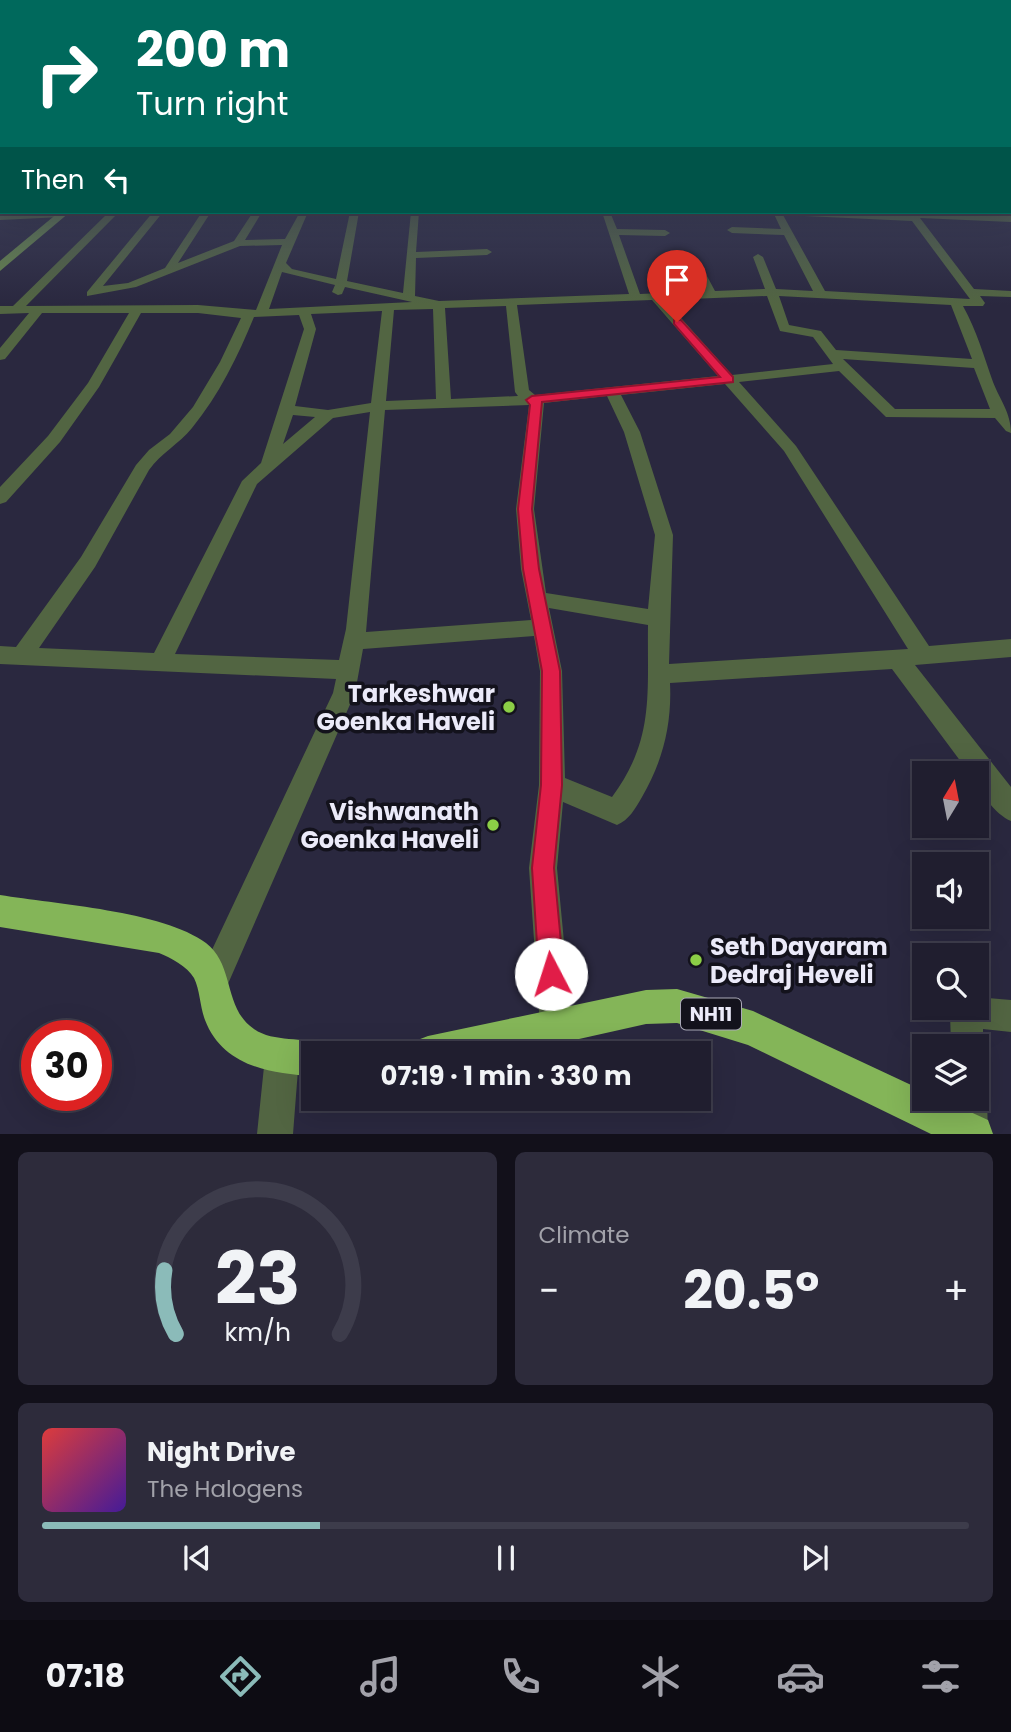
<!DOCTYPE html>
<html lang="en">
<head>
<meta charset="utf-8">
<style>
  body { margin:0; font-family:Poppins,sans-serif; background:#2d2b3b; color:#f1f3f6; height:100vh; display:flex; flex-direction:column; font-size:26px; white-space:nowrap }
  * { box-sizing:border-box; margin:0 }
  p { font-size:23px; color:#a2a2aa }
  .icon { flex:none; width:38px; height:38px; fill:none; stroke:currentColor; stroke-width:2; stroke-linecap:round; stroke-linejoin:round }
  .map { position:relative; height:1134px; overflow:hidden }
  .drawer { display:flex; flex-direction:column; gap:18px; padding:18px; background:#12101a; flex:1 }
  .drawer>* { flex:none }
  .hud { position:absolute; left:0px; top:0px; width:1012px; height:214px; box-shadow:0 7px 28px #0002,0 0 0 2px #3d3c4b; background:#00695c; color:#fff; overflow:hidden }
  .needle { width:46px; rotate:10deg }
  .tools { position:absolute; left:912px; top:761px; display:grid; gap:14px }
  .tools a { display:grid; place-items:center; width:77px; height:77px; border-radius:0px; background:#201e2f; box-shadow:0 7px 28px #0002,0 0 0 2px #3d3c4b; font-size:35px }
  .speed { position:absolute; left:21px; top:1020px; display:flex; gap:14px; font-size:35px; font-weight:700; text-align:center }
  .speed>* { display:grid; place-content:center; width:91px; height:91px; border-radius:50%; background:#201e2f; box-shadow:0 7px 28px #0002,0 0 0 2px #3d3c4b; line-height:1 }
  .speed .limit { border:10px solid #d22; background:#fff; color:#111 }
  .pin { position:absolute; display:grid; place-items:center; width:60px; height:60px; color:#fff; margin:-72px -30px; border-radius:50% 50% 50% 0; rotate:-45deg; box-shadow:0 0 7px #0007 }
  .pin .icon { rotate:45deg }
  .me { position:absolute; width:77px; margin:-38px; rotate:355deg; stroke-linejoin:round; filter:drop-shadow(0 0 5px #0008) }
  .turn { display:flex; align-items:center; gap:24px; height:147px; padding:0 21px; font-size:32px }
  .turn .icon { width:91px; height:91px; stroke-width:2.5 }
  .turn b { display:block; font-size:49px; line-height:60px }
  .then { display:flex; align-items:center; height:66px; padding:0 21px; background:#0003; gap:14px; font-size:26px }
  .big { font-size:52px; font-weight:700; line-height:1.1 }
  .drawer .card { flex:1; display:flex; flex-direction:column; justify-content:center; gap:10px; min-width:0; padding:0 24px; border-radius:10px; background:#2d2b3b }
  .drawer .dial { align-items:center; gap:0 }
  .dial svg { height:182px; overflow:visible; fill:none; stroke:#3d3c4b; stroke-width:7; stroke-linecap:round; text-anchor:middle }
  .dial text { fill:#f1f3f6; stroke:none }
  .song { display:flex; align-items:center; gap:21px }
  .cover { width:84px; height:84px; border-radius:10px; background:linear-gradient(135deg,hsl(0 70% 55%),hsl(260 70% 35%)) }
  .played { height:7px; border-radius:4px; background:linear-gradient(90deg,#8bbbb9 30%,#3d3c4b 30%) }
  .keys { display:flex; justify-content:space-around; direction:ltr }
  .heat { display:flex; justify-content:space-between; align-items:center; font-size:38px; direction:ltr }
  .drawer .tiles { flex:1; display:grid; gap:18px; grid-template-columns:1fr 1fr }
  .card:last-child { grid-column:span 2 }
  .trip { position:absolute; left:301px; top:1041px; width:410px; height:70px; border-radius:0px; background:#201e2f; box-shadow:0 7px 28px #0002,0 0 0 2px #3d3c4b; font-weight:700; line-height:70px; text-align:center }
  .tab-bar { display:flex; height:112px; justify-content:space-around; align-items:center; background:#0d0c13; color:#a2a2aa }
  .tab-bar .icon { width:49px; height:49px }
  .tab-bar .current { color:#8bbbb9 }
  .tab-bar b { font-size:32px; color:#f1f3f6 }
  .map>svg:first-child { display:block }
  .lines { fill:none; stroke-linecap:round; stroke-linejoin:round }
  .street { fill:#526542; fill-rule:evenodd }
  .secondary { fill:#66864c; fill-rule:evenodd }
  .highway { fill:#84b558; fill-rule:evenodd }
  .route { fill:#e11d48; stroke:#92132f; stroke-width:2 }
  .poi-dot { fill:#8bce46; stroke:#13121c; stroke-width:2.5 }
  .labels { text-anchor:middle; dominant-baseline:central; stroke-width:7; stroke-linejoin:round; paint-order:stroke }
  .shield { fill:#13121c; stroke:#aaa9b7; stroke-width:2 }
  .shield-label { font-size:19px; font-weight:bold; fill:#ebeaf9 }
  .near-poi-label { font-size:24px; font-weight:bold; fill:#ebeaf9; stroke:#13121c; text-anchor:end }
</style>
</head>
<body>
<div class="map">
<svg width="1011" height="1134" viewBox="0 0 1011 1134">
  <rect width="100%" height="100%" fill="#2a283f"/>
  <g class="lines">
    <path class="street" d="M1010 149H1011V154H1010Z
      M0 177H2V183H0Z
      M1010 182H1011V188L1010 187Z
      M65 212 67 214 62 217 0 220V214Z
      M109 212H119L26 306 198 305 256 310 282 245 240 246 136 287 87 296V292L153 212H163L103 286 128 283 165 268 202 212H211L178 263 234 241 253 212H262L245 240 285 239 300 212H308L286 263 292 269 336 279 350 212H359L347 281 403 293 411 212H419L416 252 487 249 492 252 487 255 416 258 415 296 439 301 629 294 602 212H610L617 229 665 230 670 233 665 236 619 235 640 294 704 291 690 263 695 260 700 263 715 291 765 289 753 257 758 254 763 257 776 289 813 291 784 235 732 233 727 230 732 227 781 229 773 212 907 215 906 212H915L979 216 977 212H986L989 216H1011V222L920 218 974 289 1011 291V297L980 296 985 303 983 306H963C977 331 984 357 993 382 1000 400 1011 413 1011 433L1006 431 995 418 886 417 839 371 739 382 796 446 929 646 1011 639V657L915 665 1011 787V821C996 815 976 790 976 774H970L892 669 670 683C672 724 663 761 642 797 635 809 629 820 617 825L563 802 557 868 572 1026 567 1037 556 1042 545 1037 540 1026 529 868 539 785 540 671 534 636 363 649 355 693 224 993 213 997 202 993 198 982 202 971 333 693 336 679 0 664V646L16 647 81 557 136 465 149 450 170 434 193 407 220 362 241 318 198 313H141L99 387 60 442 6 502 0 504V487L48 436 88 383 129 313H42L5 359 0 360V348L29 313 0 314V306H13ZM783 215 912 221 970 299 825 291ZM282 272 335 285 332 292 338 295 342 294 345 287 412 302 269 309ZM767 296 780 331 813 337 833 364 732 375 665 300ZM779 296 951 305 972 359 836 350 821 331 789 325ZM652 300 718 376 535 395 529 390 517 305ZM506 306 515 392 518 396 451 399 445 308ZM433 309 436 399 386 401 394 310ZM382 311 371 403 328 410 295 406 316 329 311 314ZM299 315 304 329 261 463 242 481 154 653 39 648 95 567 149 470C161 453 179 444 192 428 219 395 238 356 254 317ZM843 359 974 368 990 409H895ZM725 384 784 451 908 649 669 664 673 535 640 432 621 395ZM607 396 624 432 655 535 648 609 546 593 534 509 544 403ZM529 405 516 509 521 569 531 620 366 632 385 410ZM370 412 346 629 339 660 175 654 257 484 333 418ZM293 415 315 417 283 444ZM549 608 648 625C647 693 655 739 612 797L565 778 562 671Z
      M976 997 1011 1000V1032L983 1029V1046L976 1058V1046H951L950 1012 952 1008H976Z
      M282 1040 294 1045 299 1057 293 1134H257L265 1057 270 1045Z
      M976 1085 982 1087 987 1099 988 1134H954L953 1099H976Z"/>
    <path class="secondary" d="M59 212H70L0 271V261Z"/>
    <path class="highway" d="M0 895C55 904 163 911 206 943 235 965 223 1008 254 1029 274 1043 303 1036 326 1045L329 1054H313V1076C269 1074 222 1065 205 1020 200 1007 200 990 194 978 187 966 171 958 159 953L0 927Z
      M677 989 753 1011 924 1091V1099H942L988 1120 993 1134H931L748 1045 677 1023 646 1024 512 1054H410L415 1041 428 1036 646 990Z"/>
  </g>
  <linearGradient id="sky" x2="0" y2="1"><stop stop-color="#171623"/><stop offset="0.48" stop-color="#444863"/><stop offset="1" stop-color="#444863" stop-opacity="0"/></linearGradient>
  <rect width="1011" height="305" fill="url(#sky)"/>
  <path class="route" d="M674 320H681L733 377V382L542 402 532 509 539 569 560 671 562 785 554 868 564 974 560 982 551 986 542 982 539 974 532 868 541 785 542 671 523 569 518 509 530 405 526 400 532 396 720 377 674 324Z"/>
  <g class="poi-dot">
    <circle cx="509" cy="707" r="7"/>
    <circle cx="493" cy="825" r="7"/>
    <circle cx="696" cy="960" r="7"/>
  </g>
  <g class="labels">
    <rect class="shield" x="681" y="998.5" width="60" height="31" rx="5"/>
    <g class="shield-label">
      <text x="711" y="1014">NH11</text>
    </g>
    <g class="near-poi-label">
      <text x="495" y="693">Tarkeshwar<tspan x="495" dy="28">Goenka Haveli</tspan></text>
      <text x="479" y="811">Vishwanath<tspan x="479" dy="28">Goenka Haveli</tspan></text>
      <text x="710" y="946" text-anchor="start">Seth Dayaram<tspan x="710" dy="28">Dedraj Heveli</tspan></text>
    </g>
  </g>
</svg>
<div class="tools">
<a><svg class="needle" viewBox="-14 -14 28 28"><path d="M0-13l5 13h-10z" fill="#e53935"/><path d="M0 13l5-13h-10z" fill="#a2a2aa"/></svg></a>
<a><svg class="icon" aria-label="sound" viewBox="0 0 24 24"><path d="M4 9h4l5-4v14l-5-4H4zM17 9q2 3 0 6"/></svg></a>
<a><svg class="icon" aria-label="search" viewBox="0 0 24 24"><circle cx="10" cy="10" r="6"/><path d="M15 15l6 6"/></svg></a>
<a><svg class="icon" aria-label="layers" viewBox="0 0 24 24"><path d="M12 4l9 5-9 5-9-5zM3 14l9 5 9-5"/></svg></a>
</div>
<div class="speed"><div class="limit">30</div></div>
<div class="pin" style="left:677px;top:322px;background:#d93025"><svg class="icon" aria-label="arrive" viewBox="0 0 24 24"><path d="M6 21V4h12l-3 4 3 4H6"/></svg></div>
<svg class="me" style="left:551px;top:974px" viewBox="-20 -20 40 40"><circle r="19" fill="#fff"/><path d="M0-13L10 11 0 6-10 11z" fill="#e11d48"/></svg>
<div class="trip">07:19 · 1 min · 330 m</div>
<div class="hud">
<div class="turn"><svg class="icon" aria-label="right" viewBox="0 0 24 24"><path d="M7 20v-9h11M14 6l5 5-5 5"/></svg><div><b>200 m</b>Turn right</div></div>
<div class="then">Then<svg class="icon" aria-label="left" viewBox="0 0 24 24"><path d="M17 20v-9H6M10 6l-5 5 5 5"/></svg></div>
</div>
</div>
<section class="drawer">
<div class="tiles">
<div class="card dial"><svg viewBox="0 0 100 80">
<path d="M14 69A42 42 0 1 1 86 69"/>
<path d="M14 69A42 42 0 0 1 9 41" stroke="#8bbbb9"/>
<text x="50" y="56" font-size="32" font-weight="700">23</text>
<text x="50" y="72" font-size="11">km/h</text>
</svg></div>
<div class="card"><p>Climate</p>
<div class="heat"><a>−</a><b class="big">20.5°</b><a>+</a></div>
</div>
<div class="card">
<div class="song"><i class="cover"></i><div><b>Night Drive</b><p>The Halogens</p></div></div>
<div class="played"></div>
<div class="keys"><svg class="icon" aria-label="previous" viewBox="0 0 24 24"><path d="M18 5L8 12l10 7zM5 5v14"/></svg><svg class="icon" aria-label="pause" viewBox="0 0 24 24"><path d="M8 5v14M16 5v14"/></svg><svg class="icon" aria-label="next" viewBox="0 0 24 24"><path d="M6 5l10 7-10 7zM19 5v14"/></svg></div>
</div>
</div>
</section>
<nav class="tab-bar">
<b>07:18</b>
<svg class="icon current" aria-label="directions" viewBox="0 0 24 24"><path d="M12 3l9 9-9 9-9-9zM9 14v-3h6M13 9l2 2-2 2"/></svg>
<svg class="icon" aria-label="music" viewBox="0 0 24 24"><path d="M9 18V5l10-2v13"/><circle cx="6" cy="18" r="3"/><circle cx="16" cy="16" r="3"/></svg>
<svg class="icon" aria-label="phone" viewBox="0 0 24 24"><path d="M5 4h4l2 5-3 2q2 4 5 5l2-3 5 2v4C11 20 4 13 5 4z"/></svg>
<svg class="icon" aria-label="climate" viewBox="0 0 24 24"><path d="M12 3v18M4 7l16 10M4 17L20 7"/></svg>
<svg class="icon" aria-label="car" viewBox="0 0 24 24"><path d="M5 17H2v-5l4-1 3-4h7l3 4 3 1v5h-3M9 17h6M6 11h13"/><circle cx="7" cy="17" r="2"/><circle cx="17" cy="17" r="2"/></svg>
<svg class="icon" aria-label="filters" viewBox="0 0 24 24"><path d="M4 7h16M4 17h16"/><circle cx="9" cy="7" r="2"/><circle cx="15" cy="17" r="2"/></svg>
</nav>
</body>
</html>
